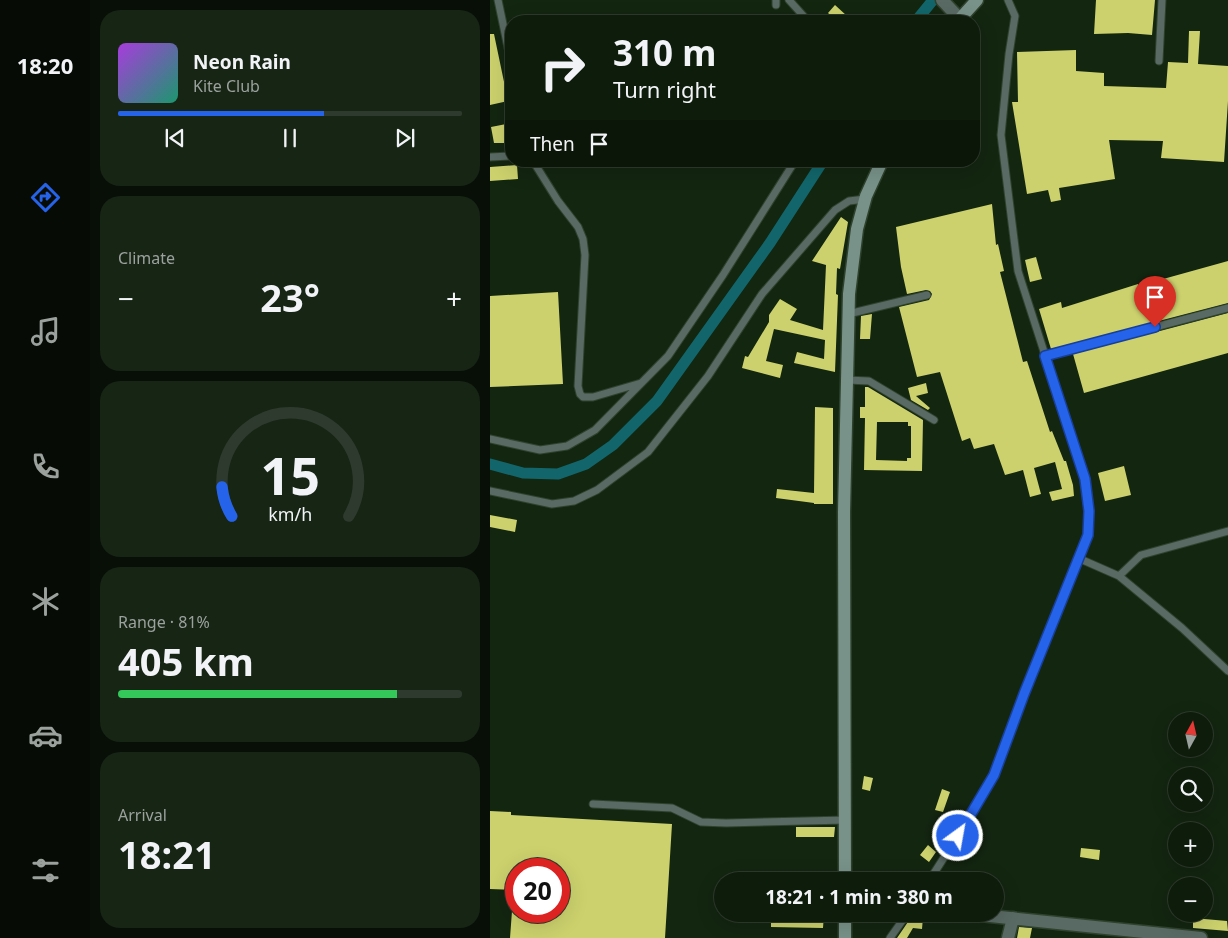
<!DOCTYPE html>
<html lang="en">
<head>
<meta charset="utf-8">
<style>
  body { margin:0; font-family:"Noto Sans",sans-serif; background:#172515; color:#f1f3f6; height:100vh; display:flex; flex-direction:column; font-size:19px; white-space:nowrap }
  * { box-sizing:border-box; margin:0 }
  p { font-size:16px; color:#9ba19d }
  .icon { flex:none; width:28px; height:28px; fill:none; stroke:currentColor; stroke-width:2; stroke-linecap:round; stroke-linejoin:round }
  .map { position:relative; flex:1; overflow:hidden }
  .side { display:flex; flex-direction:column; gap:10px; padding:10px; background:#080f07; width:400px }
  .side>* { flex:none }
  .guide { position:absolute; left:15px; top:15px; width:475px; height:152px; border-radius:20px; box-shadow:0 5px 20px #0002,0 0 0 1px #2e3a2d; background:#0e1c0c; color:#f1f3f6; overflow:hidden }
  .needle { width:32px; rotate:8deg }
  .buttons { position:absolute; left:678px; top:712px; display:grid; gap:10px }
  .buttons a { display:grid; place-items:center; width:45px; height:45px; border-radius:50%; background:#0e1c0c; box-shadow:0 5px 20px #0002,0 0 0 1px #2e3a2d; font-size:25px }
  .speed { position:absolute; left:15px; top:858px; display:flex; gap:10px; font-size:25px; font-weight:700; text-align:center }
  .speed>* { display:grid; place-content:center; width:65px; height:65px; border-radius:50%; background:#0e1c0c; box-shadow:0 5px 20px #0002,0 0 0 1px #2e3a2d; line-height:1 }
  .speed .limit { border:8px solid #d22; background:#fff; color:#111 }
  .pin { position:absolute; display:grid; place-items:center; width:42px; height:42px; color:#fff; margin:-51px -21px; border-radius:50% 50% 50% 0; rotate:-45deg; box-shadow:0 0 5px #0007 }
  .pin .icon { rotate:45deg }
  .me { position:absolute; width:55px; margin:-28px; rotate:32deg; stroke-linejoin:round; filter:drop-shadow(0 0 4px #0008) }
  .turn { display:flex; align-items:center; gap:18px; height:105px; padding:0 25px; font-size:22px }
  .turn .icon { width:65px; height:65px; stroke-width:2.5 }
  .turn b { display:block; font-size:35px; line-height:42px }
  .then { display:flex; align-items:center; height:48px; padding:0 25px; background:#0003; gap:10px; font-size:19px }
  .big { font-size:38px; font-weight:700; line-height:1.1 }
  .side .tile { flex:1; display:flex; flex-direction:column; justify-content:center; gap:8px; min-width:0; padding:0 18px; border-radius:20px; background:#172515 }
  .side .dial { align-items:center; gap:0 }
  .dial svg { height:130px; overflow:visible; fill:none; stroke:#2e3a2d; stroke-width:7; stroke-linecap:round; text-anchor:middle }
  .dial text { fill:#f1f3f6; stroke:none }
  .song { display:flex; align-items:center; gap:15px }
  .cover { width:60px; height:60px; border-radius:8px; background:linear-gradient(135deg,hsl(280 70% 55%),hsl(160 70% 35%)) }
  .played { height:5px; border-radius:2px; background:linear-gradient(90deg,#2563eb 60%,#2e3a2d 60%) }
  .keys { display:flex; justify-content:space-around; direction:ltr }
  .heat { display:flex; justify-content:space-between; align-items:center; font-size:28px; direction:ltr }
  .charge { height:8px; border-radius:4px; background:linear-gradient(90deg,#34c759 81%,#2e3a2d 0) }
  .trip { position:absolute; left:224px; top:872px; width:290px; height:50px; border-radius:25px; background:#0e1c0c; box-shadow:0 5px 20px #0002,0 0 0 1px #2e3a2d; font-weight:700; line-height:50px; text-align:center }
  main { display:flex; flex:1; min-height:0 }
  .menu { display:flex; flex-direction:column; width:90px; justify-content:space-around; align-items:center; background:#060b05; color:#9ba19d }
  .menu .icon { width:35px; height:35px }
  .menu .active { color:#2563eb }
  .menu b { font-size:22px; color:#f1f3f6 }
  .map>svg:first-child { display:block }
  .lines { fill:none; stroke-linecap:round; stroke-linejoin:round }
  .canal { stroke:#12666b; stroke-width:11 }
  .building { fill:#ccd16d; fill-rule:evenodd }
  .service-casing { stroke:#2f422d; stroke-width:9 }
  .minor-casing { stroke:#2f422d; stroke-width:15 }
  .secondary-casing { stroke:#2f422d; stroke-width:15 }
  .service { stroke:#596963; stroke-width:7 }
  .minor { stroke:#596963; stroke-width:12 }
  .secondary { stroke:#789289; stroke-width:12 }
  .route-casing { stroke:#184099; stroke-width:12 }
  .route { stroke:#2563eb; stroke-width:9 }
</style>
</head>
<body>
<main>
<nav class="menu">
<b>18:20</b>
<svg class="icon active" aria-label="directions" viewBox="0 0 24 24"><path d="M12 3l9 9-9 9-9-9zM9 14v-3h6M13 9l2 2-2 2"/></svg>
<svg class="icon" aria-label="music" viewBox="0 0 24 24"><path d="M9 18V5l10-2v13"/><circle cx="6" cy="18" r="3"/><circle cx="16" cy="16" r="3"/></svg>
<svg class="icon" aria-label="phone" viewBox="0 0 24 24"><path d="M5 4h4l2 5-3 2q2 4 5 5l2-3 5 2v4C11 20 4 13 5 4z"/></svg>
<svg class="icon" aria-label="climate" viewBox="0 0 24 24"><path d="M12 3v18M4 7l16 10M4 17L20 7"/></svg>
<svg class="icon" aria-label="car" viewBox="0 0 24 24"><path d="M5 17H2v-5l4-1 3-4h7l3 4 3 1v5h-3M9 17h6M6 11h13"/><circle cx="7" cy="17" r="2"/><circle cx="17" cy="17" r="2"/></svg>
<svg class="icon" aria-label="filters" viewBox="0 0 24 24"><path d="M4 7h16M4 17h16"/><circle cx="9" cy="7" r="2"/><circle cx="15" cy="17" r="2"/></svg>
</nav>
<section class="side">
<div class="tile">
<div class="song"><i class="cover"></i><div><b>Neon Rain</b><p>Kite Club</p></div></div>
<div class="played"></div>
<div class="keys"><svg class="icon" aria-label="previous" viewBox="0 0 24 24"><path d="M18 5L8 12l10 7zM5 5v14"/></svg><svg class="icon" aria-label="pause" viewBox="0 0 24 24"><path d="M8 5v14M16 5v14"/></svg><svg class="icon" aria-label="next" viewBox="0 0 24 24"><path d="M6 5l10 7-10 7zM19 5v14"/></svg></div>
</div>
<div class="tile"><p>Climate</p>
<div class="heat"><a>−</a><b class="big">23°</b><a>+</a></div>
</div>
<div class="tile dial"><svg viewBox="0 0 100 80">
<path d="M14 69A42 42 0 1 1 86 69"/>
<path d="M14 69A42 42 0 0 1 8 51" stroke="#2563eb"/>
<text x="50" y="56" font-size="32" font-weight="700">15</text>
<text x="50" y="72" font-size="11">km/h</text>
</svg></div>
<div class="tile"><p>Range · 81%</p><b class="big">405 km</b><div class="charge"></div></div>
<div class="tile"><p>Arrival</p><b class="big">18:21</b></div>
</section>
<div class="map">
<svg width="738" height="938" viewBox="0 0 738 938">
  <rect width="100%" height="100%" fill="#132610"/>
  <g class="lines">
    <path class="canal" d="M426 21 443 0
      M0 464 33 473 68 474 96 464 123 445 167 401 280 243 333 161"/>
  </g>
  <path class="building" d="M606 0H665L662 35 638 33 604 34Z
    M345 5 357 16 353 21H347L338 13Z
    M699 31H710L708 64 738 66V101L734 162 671 158 673 141 619 140 625 179 569 188 571 200 561 202 558 190 537 194 522 102H528L527 52 586 50V71L614 73V86L676 88 678 62 698 63Z
    M0 34H4L18 101 0 105Z
    M21 123V143H4L1 127Z
    M27 165 28 179 0 181V167Z
    M502 204 506 245 508 244 514 271 510 272 533 362 537 361 560 432 562 431 574 461H576L583 485 584 496 562 501 559 492 572 489 565 462 544 468 551 494 540 497 533 470 515 475 504 444 484 449 480 438 472 441 450 372 427 377 409 307 439 300 442 294 440 291 436 290 417 294 411 267 406 227Z
    M351 217 358 222 350 269 347 268 346 294 348 295 345 372 304 363 307 352 334 359 335 340 284 329 276 361 293 365 290 378 252 368 255 356 258 357 279 322V315L290 299 307 309 300 320 333 330 336 265 322 261Z
    M546 257 552 279 540 282 535 260Z
    M738 261V303L561 349 549 309 571 302 572 308 648 284V286Z
    M68 292 73 384 0 387V296Z
    M738 313V353L594 393 583 354Z
    M382 314 380 339H370L371 316Z
    M436 383 438 393 426 396 440 408 438 410 421 400 418 388Z
    M375 387H378L433 420 432 471 374 470 375 418H370V407H375ZM387 422H418V426H421V458H417V461L386 460Z
    M325 407 343 408V504H324V503L286 498 287 489 324 493Z
    M634 466 641 495 615 501 608 473Z
    M0 515 27 520 25 532 0 527Z
    M374 776 383 778 380 791 372 789Z
    M452 789 460 792 453 812 445 810Z
    M0 811 21 812V815L182 824 175 938H20L22 911H69V869H26V890L0 889Z
    M306 827H345L344 837H306Z
    M438 845 446 852 439 862 430 855Z
    M591 848 610 850 609 860 590 857Z
    M281 914H334L333 928 281 927Z
    M422 916 433 917 432 929 423 928 417 938H407Z
    M703 918 737 921 738 931 703 928Z
    M529 927 542 928 540 938H527Z"/>
  <g class="lines">
    <defs>
      <path id="service" d="M8 0 21 62
        M299 0 318 21
        M286 5V0
        M669 61 672 0
        M0 157 21 156
        M43 161 68 201 88 227 93 239 95 255 88 386 90 394 93 397H103L151 383
        M358 314 437 295
        M555 356 738 308
        M357 380 379 381 444 420
        M0 439 50 450 77 446 105 430 178 356 233 275 305 161
        M0 491 62 504 84 501 107 490 158 452 218 376 272 294 345 210 359 201 375 199
        M588 558 629 576 651 555 738 531
        M629 576 692 628 738 671
        M103 804 182 808 211 822 236 823 356 820
        M439 881 478 820 503 775 534 694 598 535 599 511 595 479 528 271 511 135 519 54 525 16 518 0
        M400 938 417 914"/>
      <path id="minor" d="M452 0 470 19
        M481 914 711 938
        M518 938 523 918"/>
      <path id="secondary" d="M468 21 487 0
        M355 881 354 512 359 294 367 229 376 196 392 161
        M355 938V914"/>
    </defs>
    <use href="#service" class="service-casing"/>
    <use href="#minor" class="minor-casing"/>
    <use href="#secondary" class="secondary-casing"/>
    <use href="#service" class="service"/>
    <use href="#minor" class="minor"/>
    <use href="#secondary" class="secondary"/>
  </g>
  <g class="lines">
    <defs>
      <path id="route" d="M468 836 504 775 534 694 598 535 599 511 595 479 555 356 665 327"/>
    </defs>
    <use href="#route" class="route-casing"/>
    <use href="#route" class="route"/>
  </g>
</svg>
<div class="buttons">
<a><svg class="needle" viewBox="-14 -14 28 28"><path d="M0-13l5 13h-10z" fill="#e53935"/><path d="M0 13l5-13h-10z" fill="#9ba19d"/></svg></a>
<a><svg class="icon" aria-label="search" viewBox="0 0 24 24"><circle cx="10" cy="10" r="6"/><path d="M15 15l6 6"/></svg></a>
<a>+</a>
<a>−</a>
</div>
<div class="speed"><div class="limit">20</div></div>
<div class="pin" style="left:665px;top:327px;background:#d93025"><svg class="icon" aria-label="arrive" viewBox="0 0 24 24"><path d="M6 21V4h12l-3 4 3 4H6"/></svg></div>
<svg class="me" style="left:468px;top:836px" viewBox="-20 -20 40 40"><circle r="17" fill="#2563eb" stroke="#fff" stroke-width="3"/><path d="M0-11L8 9 0 5-8 9z" fill="#fff"/></svg>
<div class="trip">18:21 · 1 min · 380 m</div>
<div class="guide">
<div class="turn"><svg class="icon" aria-label="right" viewBox="0 0 24 24"><path d="M7 20v-9h11M14 6l5 5-5 5"/></svg><div><b>310 m</b>Turn right</div></div>
<div class="then">Then<svg class="icon" aria-label="arrive" viewBox="0 0 24 24"><path d="M6 21V4h12l-3 4 3 4H6"/></svg></div>
</div>
</div>
</main>
</body>
</html>
